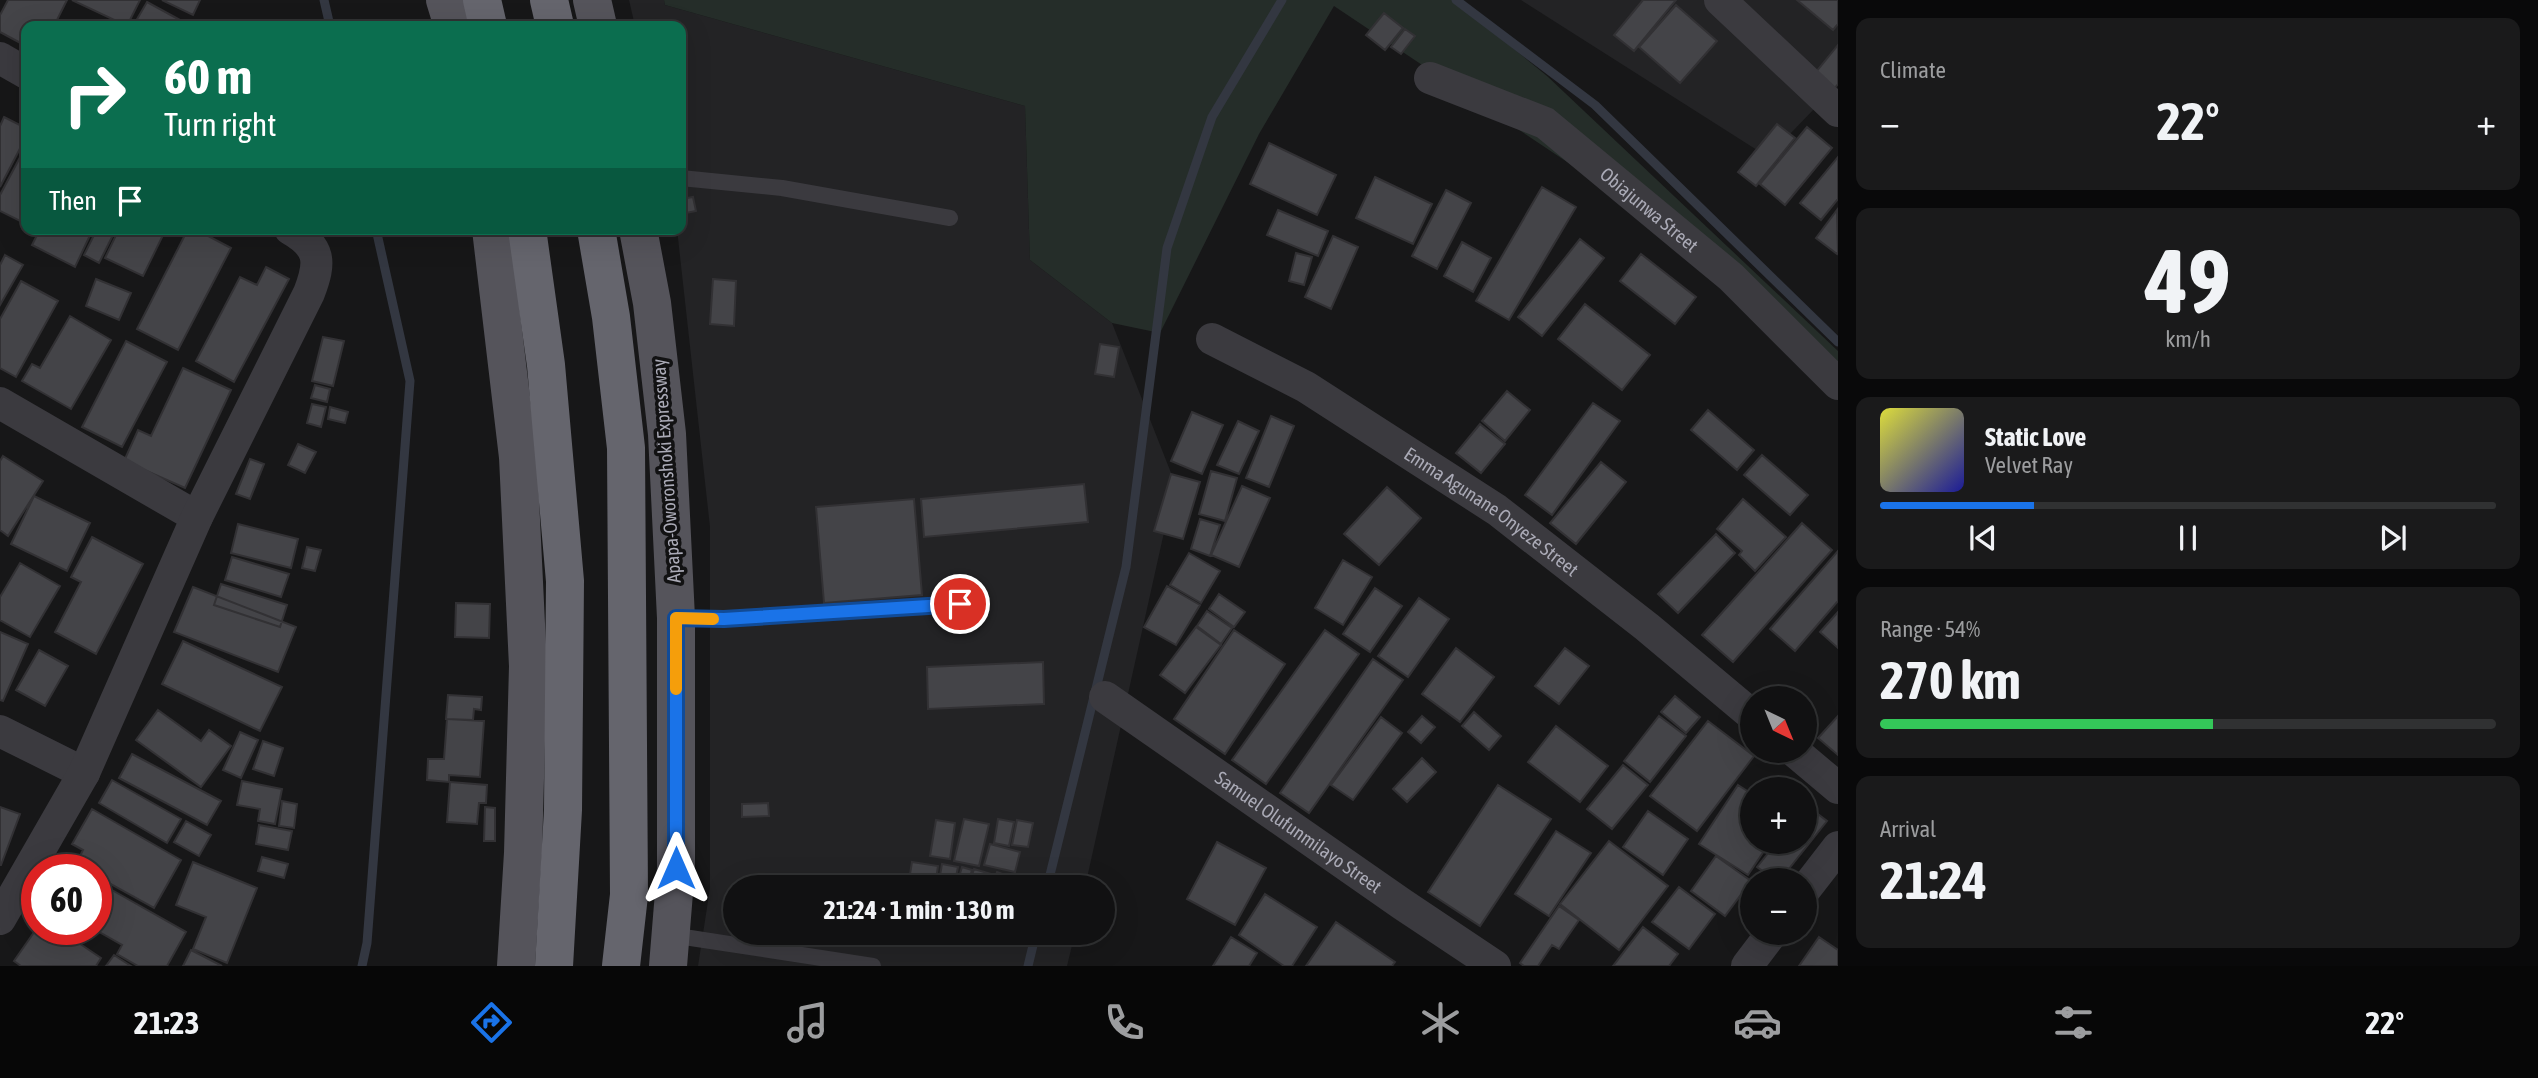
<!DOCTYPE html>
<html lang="en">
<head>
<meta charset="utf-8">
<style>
  body { margin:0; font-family:"Asap Condensed",sans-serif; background:#1a1a1b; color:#f1f3f6; height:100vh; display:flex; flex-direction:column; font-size:26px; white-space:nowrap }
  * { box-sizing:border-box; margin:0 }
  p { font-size:23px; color:#9c9d9f }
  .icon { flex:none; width:38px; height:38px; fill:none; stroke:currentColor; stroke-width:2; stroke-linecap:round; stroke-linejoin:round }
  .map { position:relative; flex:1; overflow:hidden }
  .sheet { display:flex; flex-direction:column; gap:18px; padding:18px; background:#09090a; width:700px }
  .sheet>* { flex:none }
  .guide { position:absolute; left:21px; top:21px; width:665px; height:214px; border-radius:14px; box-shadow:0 7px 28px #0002,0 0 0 2px #303132; background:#0b6e4f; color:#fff; overflow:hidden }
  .needle { width:46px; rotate:137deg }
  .fabs { position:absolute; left:1740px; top:686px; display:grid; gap:14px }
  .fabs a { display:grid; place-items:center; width:77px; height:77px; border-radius:50%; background:#111112; box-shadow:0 7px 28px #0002,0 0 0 2px #303132; font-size:35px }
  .speed { position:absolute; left:21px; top:854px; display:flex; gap:14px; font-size:35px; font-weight:700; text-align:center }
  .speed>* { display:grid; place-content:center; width:91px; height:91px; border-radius:50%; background:#111112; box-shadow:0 7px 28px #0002,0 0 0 2px #303132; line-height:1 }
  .speed .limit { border:10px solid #d22; background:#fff; color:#111 }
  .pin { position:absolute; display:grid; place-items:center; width:60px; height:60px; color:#fff; margin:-30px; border:4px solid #fff; border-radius:50%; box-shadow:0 2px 7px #0007 }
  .me { position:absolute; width:77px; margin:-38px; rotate:0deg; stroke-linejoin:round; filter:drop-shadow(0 0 5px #0008) }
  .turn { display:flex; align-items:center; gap:24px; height:147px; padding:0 28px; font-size:32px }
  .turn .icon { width:91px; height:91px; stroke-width:2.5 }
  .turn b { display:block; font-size:49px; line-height:60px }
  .then { display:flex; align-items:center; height:66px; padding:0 28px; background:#0003; gap:14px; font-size:26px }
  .big { font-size:52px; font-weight:700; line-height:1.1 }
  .sheet .tile { flex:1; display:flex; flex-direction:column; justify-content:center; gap:10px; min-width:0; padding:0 24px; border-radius:14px; background:#1a1a1b }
  .sheet .dial { align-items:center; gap:0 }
  .dial b { font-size:91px; line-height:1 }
  .song { display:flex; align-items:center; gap:21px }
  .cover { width:84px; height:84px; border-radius:10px; background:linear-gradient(135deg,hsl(60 70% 55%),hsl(240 70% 35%)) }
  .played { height:7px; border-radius:4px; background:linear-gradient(90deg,#1a73e8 25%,#303132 25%) }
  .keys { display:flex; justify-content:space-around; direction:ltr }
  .heat { display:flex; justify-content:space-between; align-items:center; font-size:38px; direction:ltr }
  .charge { height:10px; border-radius:5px; background:linear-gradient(90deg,#34c759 54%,#303132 0) }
  .trip { position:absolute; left:723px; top:875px; width:392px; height:70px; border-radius:35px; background:#111112; box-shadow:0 7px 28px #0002,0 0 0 2px #303132; font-weight:700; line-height:70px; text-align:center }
  .tabs { display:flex; height:112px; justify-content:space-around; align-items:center; background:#070707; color:#9c9d9f }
  .tabs .icon { width:49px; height:49px }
  .tabs .on { color:#1a73e8 }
  .tabs b { font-size:32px; color:#f1f3f6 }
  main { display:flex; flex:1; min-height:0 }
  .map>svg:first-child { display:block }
  .built { fill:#232325 }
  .green { fill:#252d29 }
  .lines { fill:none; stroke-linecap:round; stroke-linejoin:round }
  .stream { stroke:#333741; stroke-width:9 }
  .building { fill:#444448; stroke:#323134; stroke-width:2 }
  .service { stroke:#3b3a3f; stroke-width:16 }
  .minor { stroke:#3b3a3f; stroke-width:32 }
  .primary { stroke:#55545b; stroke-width:38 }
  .motorway { stroke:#65656d; stroke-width:38 }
  .route-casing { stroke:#114b97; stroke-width:18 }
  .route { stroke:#1a73e8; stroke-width:12 }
  .slow { stroke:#f59e0b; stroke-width:12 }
  .labels { text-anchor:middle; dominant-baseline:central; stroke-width:7; stroke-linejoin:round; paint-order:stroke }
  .street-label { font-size:19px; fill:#aaaab6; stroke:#121213 }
</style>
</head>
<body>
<main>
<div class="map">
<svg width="1838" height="966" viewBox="0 0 1838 966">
  <rect width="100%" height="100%" fill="#171718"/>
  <path class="built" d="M629 0H664L665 5 1025 106 1030 260 1112 323 1175 483 1085 887H735V933H1075L1067 966H698L710 888V527L677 229H681V26H635Z
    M1521 0H1838V84L1768 157Z"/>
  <path class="green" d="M664 0H1454L1547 76 1838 351V378L1747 291 1570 164 1334 6 1259 134 1160 333 1112 323 1030 260 1025 106 665 5Z"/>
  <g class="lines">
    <path class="stream" d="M324 0 330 26
      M1456 0 1595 105 1838 342
      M1047 887 1126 567 1167 248 1212 117 1282 0
      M362 966 367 943 410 381 376 229
      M1028 966 1036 933"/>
  </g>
  <path class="building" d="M8 0H67L54 26H26V46L0 32V15Z
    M72 0H140L127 26Z
    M162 0H200L193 15Z
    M1643 0H1676L1634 51 1614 35Z
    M1797 0H1838V24L1833 30Z
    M147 2 191 26H133Z
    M1676 5 1717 41 1680 83 1639 47Z
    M1384 13 1403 28 1385 50 1366 35Z
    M1405 29 1415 36 1401 54 1391 47Z
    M1838 45V84L1834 89 1815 73Z
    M4 117 26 128V137L0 187V126Z
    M1777 124 1795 138 1756 186 1738 172Z
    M1807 127 1832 148 1785 205 1760 184Z
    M1269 143 1336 175 1317 215 1250 184Z
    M26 146V224L0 211V195Z
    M1838 157V199L1821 220 1800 203Z
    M1375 177 1432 204 1413 244 1356 218Z
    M1542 187 1576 207 1509 320 1476 301Z
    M1446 190 1471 203 1437 269 1412 256Z
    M693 197 696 211 681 214V199Z
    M1278 210 1328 231 1318 256 1267 235Z
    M1837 210 1838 252 1837 254 1816 238Z
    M40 229H93L75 267 32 245Z
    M97 229H116L99 263 84 255Z
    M119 229H166L143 276 105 258Z
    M188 229H195L231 248 178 350 137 329Z
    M1333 236 1358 247 1331 309 1305 297Z
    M1580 239 1604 258 1542 336 1518 317Z
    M1462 242 1491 258 1473 292 1444 276Z
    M1296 253 1312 257 1304 285 1289 281Z
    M1641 254 1696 297 1675 324 1620 281Z
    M5 255 23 265 0 305V265Z
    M266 267 289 279 234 382 196 361 240 277 257 285Z
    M96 279 131 293 119 320 86 306Z
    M713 279 736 281 734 326 710 324Z
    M21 281 58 301 16 377 0 368V319Z
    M1585 304 1650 355 1622 390 1558 339Z
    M70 316 111 340 71 409 22 381 32 364 40 368Z
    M323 337 344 341 333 386 312 381Z
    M126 341 167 362 122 447 82 427Z
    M1100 344 1119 347 1114 377 1095 374Z
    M183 368 231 390 185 488 124 461 138 430 151 436Z
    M315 385 330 389 327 402 311 398Z
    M1507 391 1530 410 1505 441 1482 421Z
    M1593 403 1620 421 1552 515 1525 495Z
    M312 404 326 407 321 427 307 423Z
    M330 407 348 412 345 423 328 419Z
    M1708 410 1754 450 1737 470 1691 430Z
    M1192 412 1223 425 1202 474 1171 461Z
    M1271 416 1294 426 1269 487 1246 478Z
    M1238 421 1259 431 1239 474 1217 465Z
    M1480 424 1505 444 1481 473 1456 453Z
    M298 444 316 452 305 473 288 465Z
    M1762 455 1808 495 1790 515 1744 475Z
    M3 456 43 481 8 536 0 530V461Z
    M250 459 264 464 250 499 236 494Z
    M1601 462 1626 482 1576 544 1550 523Z
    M1211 471 1237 478 1225 521 1199 514Z
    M1171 474 1200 482 1183 539 1154 531Z
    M1084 484 1088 522 924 537 921 499Z
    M1242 486 1270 498 1239 567 1211 555Z
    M1387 487 1421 518 1379 565 1344 534Z
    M34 496 90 523 67 571 11 544Z
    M914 499 922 595 824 603 816 507Z
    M1743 499 1786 537 1755 571 1739 555 1742 551 1717 529Z
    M1200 519 1220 525 1210 556 1191 549Z
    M1802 523 1832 550 1733 662 1702 635Z
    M238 524 298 539 291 568 231 553Z
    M1716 534 1735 553 1678 613 1658 594Z
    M92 537 143 564 96 654 55 632 81 582 71 577Z
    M307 547 321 550 315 571 302 568Z
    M1838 551V601L1795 651 1770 629Z
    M1189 553 1220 571 1201 603 1170 585Z
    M232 557 289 574 281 597 225 580Z
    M1343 560 1372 577 1343 625 1315 608Z
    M20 563 60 586 30 637 0 620V597Z
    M221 584 287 605 280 627 214 605Z
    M1167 586 1200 605 1176 645 1144 627Z
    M193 587 296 627 278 672 174 632Z
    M1375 588 1402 606 1370 652 1343 634Z
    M1219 594 1245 612 1234 627 1209 609Z
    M1419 598 1449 619 1408 677 1378 656Z
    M456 603 490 604 489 638 455 637Z
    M1207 611 1232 628 1221 644 1197 626Z
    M1838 612V648L1820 632Z
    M1196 627 1221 645 1185 693 1160 675Z
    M1234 630 1285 664 1225 754 1174 719Z
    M1325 630 1359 654 1266 784 1232 760Z
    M0 632 28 644 3 701 0 700Z
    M183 641 282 687 260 731 162 684Z
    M1456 648 1494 677 1460 722 1422 694Z
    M1565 648 1589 666 1559 704 1535 686Z
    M39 650 68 666 45 706 16 690Z
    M1373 659 1403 680 1309 813 1280 793Z
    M1043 662 1044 704 928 709 927 667Z
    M448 695 482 697 481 710 474 709 473 720 446 719Z
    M1675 696 1700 717 1686 733 1661 712Z
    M158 710 201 741 209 730 231 746 201 787 136 740Z
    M1474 712 1501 736 1489 750 1462 726Z
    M1422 716 1435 727 1421 743 1408 732Z
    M1659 716 1686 736 1650 782 1624 761Z
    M1838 716V755L1818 738Z
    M1381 717 1402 733 1353 800 1331 785Z
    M447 719 484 721 480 777 449 775V782L427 780 428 759H444Z
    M1708 721 1754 756 1697 831 1650 796Z
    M1556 726 1608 766 1580 802 1528 762Z
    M240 732 258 740 241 778 223 770Z
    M263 741 283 748 274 776 253 769Z
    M132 754 221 801 207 825 119 778Z
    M1422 758 1436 772 1407 802 1393 789Z
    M1623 765 1648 785 1612 829 1587 809Z
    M112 780 181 819 167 843 99 803Z
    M242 781 282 789 275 824 258 821 260 809 237 805Z
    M450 782 487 785 486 803H479L477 824 447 822Z
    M1498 785 1551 819 1480 926 1428 892Z
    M1738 785 1752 794V842H1770L1748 875 1699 844Z
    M282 801 297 804 294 828 279 826Z
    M768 803 769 816 742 817V804Z
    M1806 805 1827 821 1780 880H1775L1757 867 1777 842H1804Z
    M0 807 20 814 1 865H0Z
    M485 807 495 808V841H484Z
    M92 809 181 860 154 908 96 876V870H86L76 864 83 850 72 844Z
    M1648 811 1688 839 1663 875 1623 847Z
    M964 819 989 824 979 866 954 861Z
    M998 819 1014 822 1009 846 994 843Z
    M936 820 955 823 950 859 930 856Z
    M1017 820 1033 823 1028 847 1012 845Z
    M186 821 211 835 199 856 174 842Z
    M259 825 292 831 288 850 256 844Z
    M1556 831 1591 853 1549 916 1515 894Z
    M1609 841 1668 886 1619 950 1560 904Z
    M1217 842 1266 868 1235 925 1187 899Z
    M990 844 1020 852 1015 872 984 865Z
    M1716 856 1751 881 1725 916 1691 891Z
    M262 857 288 864 284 878 258 871Z
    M193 862 257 888 227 963 193 949 206 917 176 905Z
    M912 862 938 866 935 887 908 886Z
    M942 864 958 867 954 887H938Z
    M962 867 972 870 967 887H956Z
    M974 869 991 874 987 887H968Z
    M997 872 1024 882 1022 887H992Z
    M96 881 186 932 167 966H138L117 954 122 945 94 929H96Z
    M1679 887 1715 914 1689 949 1652 922Z
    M1265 894 1317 927 1292 966H1284L1239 935Z
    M1559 906 1579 920 1559 949 1552 945 1538 966H1524L1520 963Z
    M1336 922 1395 962 1392 966H1306Z
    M1643 927 1678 954 1669 966H1613Z
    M37 928 58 929 101 958 96 966H21L14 961Z
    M1231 937 1257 953 1249 966H1213Z
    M1819 937 1838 950V966H1799Z
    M191 950 222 966H183Z
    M114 955 131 966H106Z"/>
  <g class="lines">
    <path class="service" d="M681 178 782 188 950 218
      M676 618 724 619 960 604
      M671 935 873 966"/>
    <g class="minor">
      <path d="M1720 0 1838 111"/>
      <path d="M0 58 26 73"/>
      <path id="s1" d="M1430 78 1545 123 1731 277 1838 384"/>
      <path id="s2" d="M1212 339 1306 387 1497 510 1647 627 1752 715"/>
      <path d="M0 403 197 517"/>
      <path id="s3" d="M1105 697 1402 904 1495 966"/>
      <path d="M0 731 84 773"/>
      <path d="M1794 751 1838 788"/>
      <path d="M1804 891 1838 847"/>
      <path d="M0 919 84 773 197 517 309 293C321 262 321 247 290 229"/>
      <path d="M1747 966 1772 933"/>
    </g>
    <path class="primary" d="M445 0 453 26
      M592 0 598 26
      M491 229 518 457 528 666 523 853 516 966
      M638 229 652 303 667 434 676 618V868L668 966"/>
    <path class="motorway" d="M482 0 488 26
      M549 0 555 26
      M527 229 546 365 565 581 563 810 554 966
      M596 229 611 317 626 448 629 895 621 966"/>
  </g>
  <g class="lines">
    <defs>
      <path id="route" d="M676 868V618L724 619 960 604"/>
    </defs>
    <use href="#route" class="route-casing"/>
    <use href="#route" class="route"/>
    <path class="slow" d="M676 689V618L713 619"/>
  </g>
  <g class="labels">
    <g class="street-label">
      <text stroke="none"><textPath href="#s1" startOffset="259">Obiajunwa Street</textPath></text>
      <text transform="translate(666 471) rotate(-94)">Apapa-Oworonshoki Expressway</text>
      <text stroke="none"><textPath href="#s2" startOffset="329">Emma Agunane Onyeze Street</textPath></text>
      <text stroke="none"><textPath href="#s3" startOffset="236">Samuel Olufunmilayo Street</textPath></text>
    </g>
  </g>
</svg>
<div class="fabs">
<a><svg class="needle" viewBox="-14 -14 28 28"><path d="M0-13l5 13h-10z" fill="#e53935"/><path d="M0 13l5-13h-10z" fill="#9c9d9f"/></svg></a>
<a>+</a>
<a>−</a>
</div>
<div class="speed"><div class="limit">60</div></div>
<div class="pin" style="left:960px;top:604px;background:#d93025"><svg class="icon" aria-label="arrive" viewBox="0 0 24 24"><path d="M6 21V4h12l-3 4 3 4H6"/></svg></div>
<svg class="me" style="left:676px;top:868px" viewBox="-20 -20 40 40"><path d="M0-17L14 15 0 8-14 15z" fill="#1a73e8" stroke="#fff" stroke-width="4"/></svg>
<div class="trip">21:24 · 1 min · 130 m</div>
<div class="guide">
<div class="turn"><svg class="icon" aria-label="right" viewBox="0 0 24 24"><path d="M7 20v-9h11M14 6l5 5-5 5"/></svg><div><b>60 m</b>Turn right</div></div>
<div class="then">Then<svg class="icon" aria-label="arrive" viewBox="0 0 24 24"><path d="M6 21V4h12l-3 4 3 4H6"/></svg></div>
</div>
</div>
<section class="sheet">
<div class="tile"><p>Climate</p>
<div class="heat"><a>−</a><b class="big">22°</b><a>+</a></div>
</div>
<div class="tile dial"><b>49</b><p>km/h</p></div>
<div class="tile">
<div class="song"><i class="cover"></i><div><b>Static Love</b><p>Velvet Ray</p></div></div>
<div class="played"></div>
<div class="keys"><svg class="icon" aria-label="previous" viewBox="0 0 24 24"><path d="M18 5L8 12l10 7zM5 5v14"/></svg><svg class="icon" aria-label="pause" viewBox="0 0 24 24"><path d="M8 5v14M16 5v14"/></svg><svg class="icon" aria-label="next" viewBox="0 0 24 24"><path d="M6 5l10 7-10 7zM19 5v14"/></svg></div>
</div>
<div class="tile"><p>Range · 54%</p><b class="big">270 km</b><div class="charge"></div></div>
<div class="tile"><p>Arrival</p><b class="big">21:24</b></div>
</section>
</main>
<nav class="tabs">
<b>21:23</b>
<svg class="icon on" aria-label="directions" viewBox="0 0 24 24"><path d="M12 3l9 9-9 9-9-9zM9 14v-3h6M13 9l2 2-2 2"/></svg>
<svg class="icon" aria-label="music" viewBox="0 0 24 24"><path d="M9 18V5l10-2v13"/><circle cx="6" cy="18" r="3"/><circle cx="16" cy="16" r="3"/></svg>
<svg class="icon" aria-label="phone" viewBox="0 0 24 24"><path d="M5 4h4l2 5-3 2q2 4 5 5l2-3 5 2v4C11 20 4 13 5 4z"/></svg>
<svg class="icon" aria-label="climate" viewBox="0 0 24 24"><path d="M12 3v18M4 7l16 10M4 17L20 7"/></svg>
<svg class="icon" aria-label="car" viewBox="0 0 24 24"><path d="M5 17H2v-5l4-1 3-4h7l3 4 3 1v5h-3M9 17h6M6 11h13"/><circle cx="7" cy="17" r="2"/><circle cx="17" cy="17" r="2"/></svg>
<svg class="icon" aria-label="filters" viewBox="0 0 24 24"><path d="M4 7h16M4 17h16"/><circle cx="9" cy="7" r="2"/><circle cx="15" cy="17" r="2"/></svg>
<b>22°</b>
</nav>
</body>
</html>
